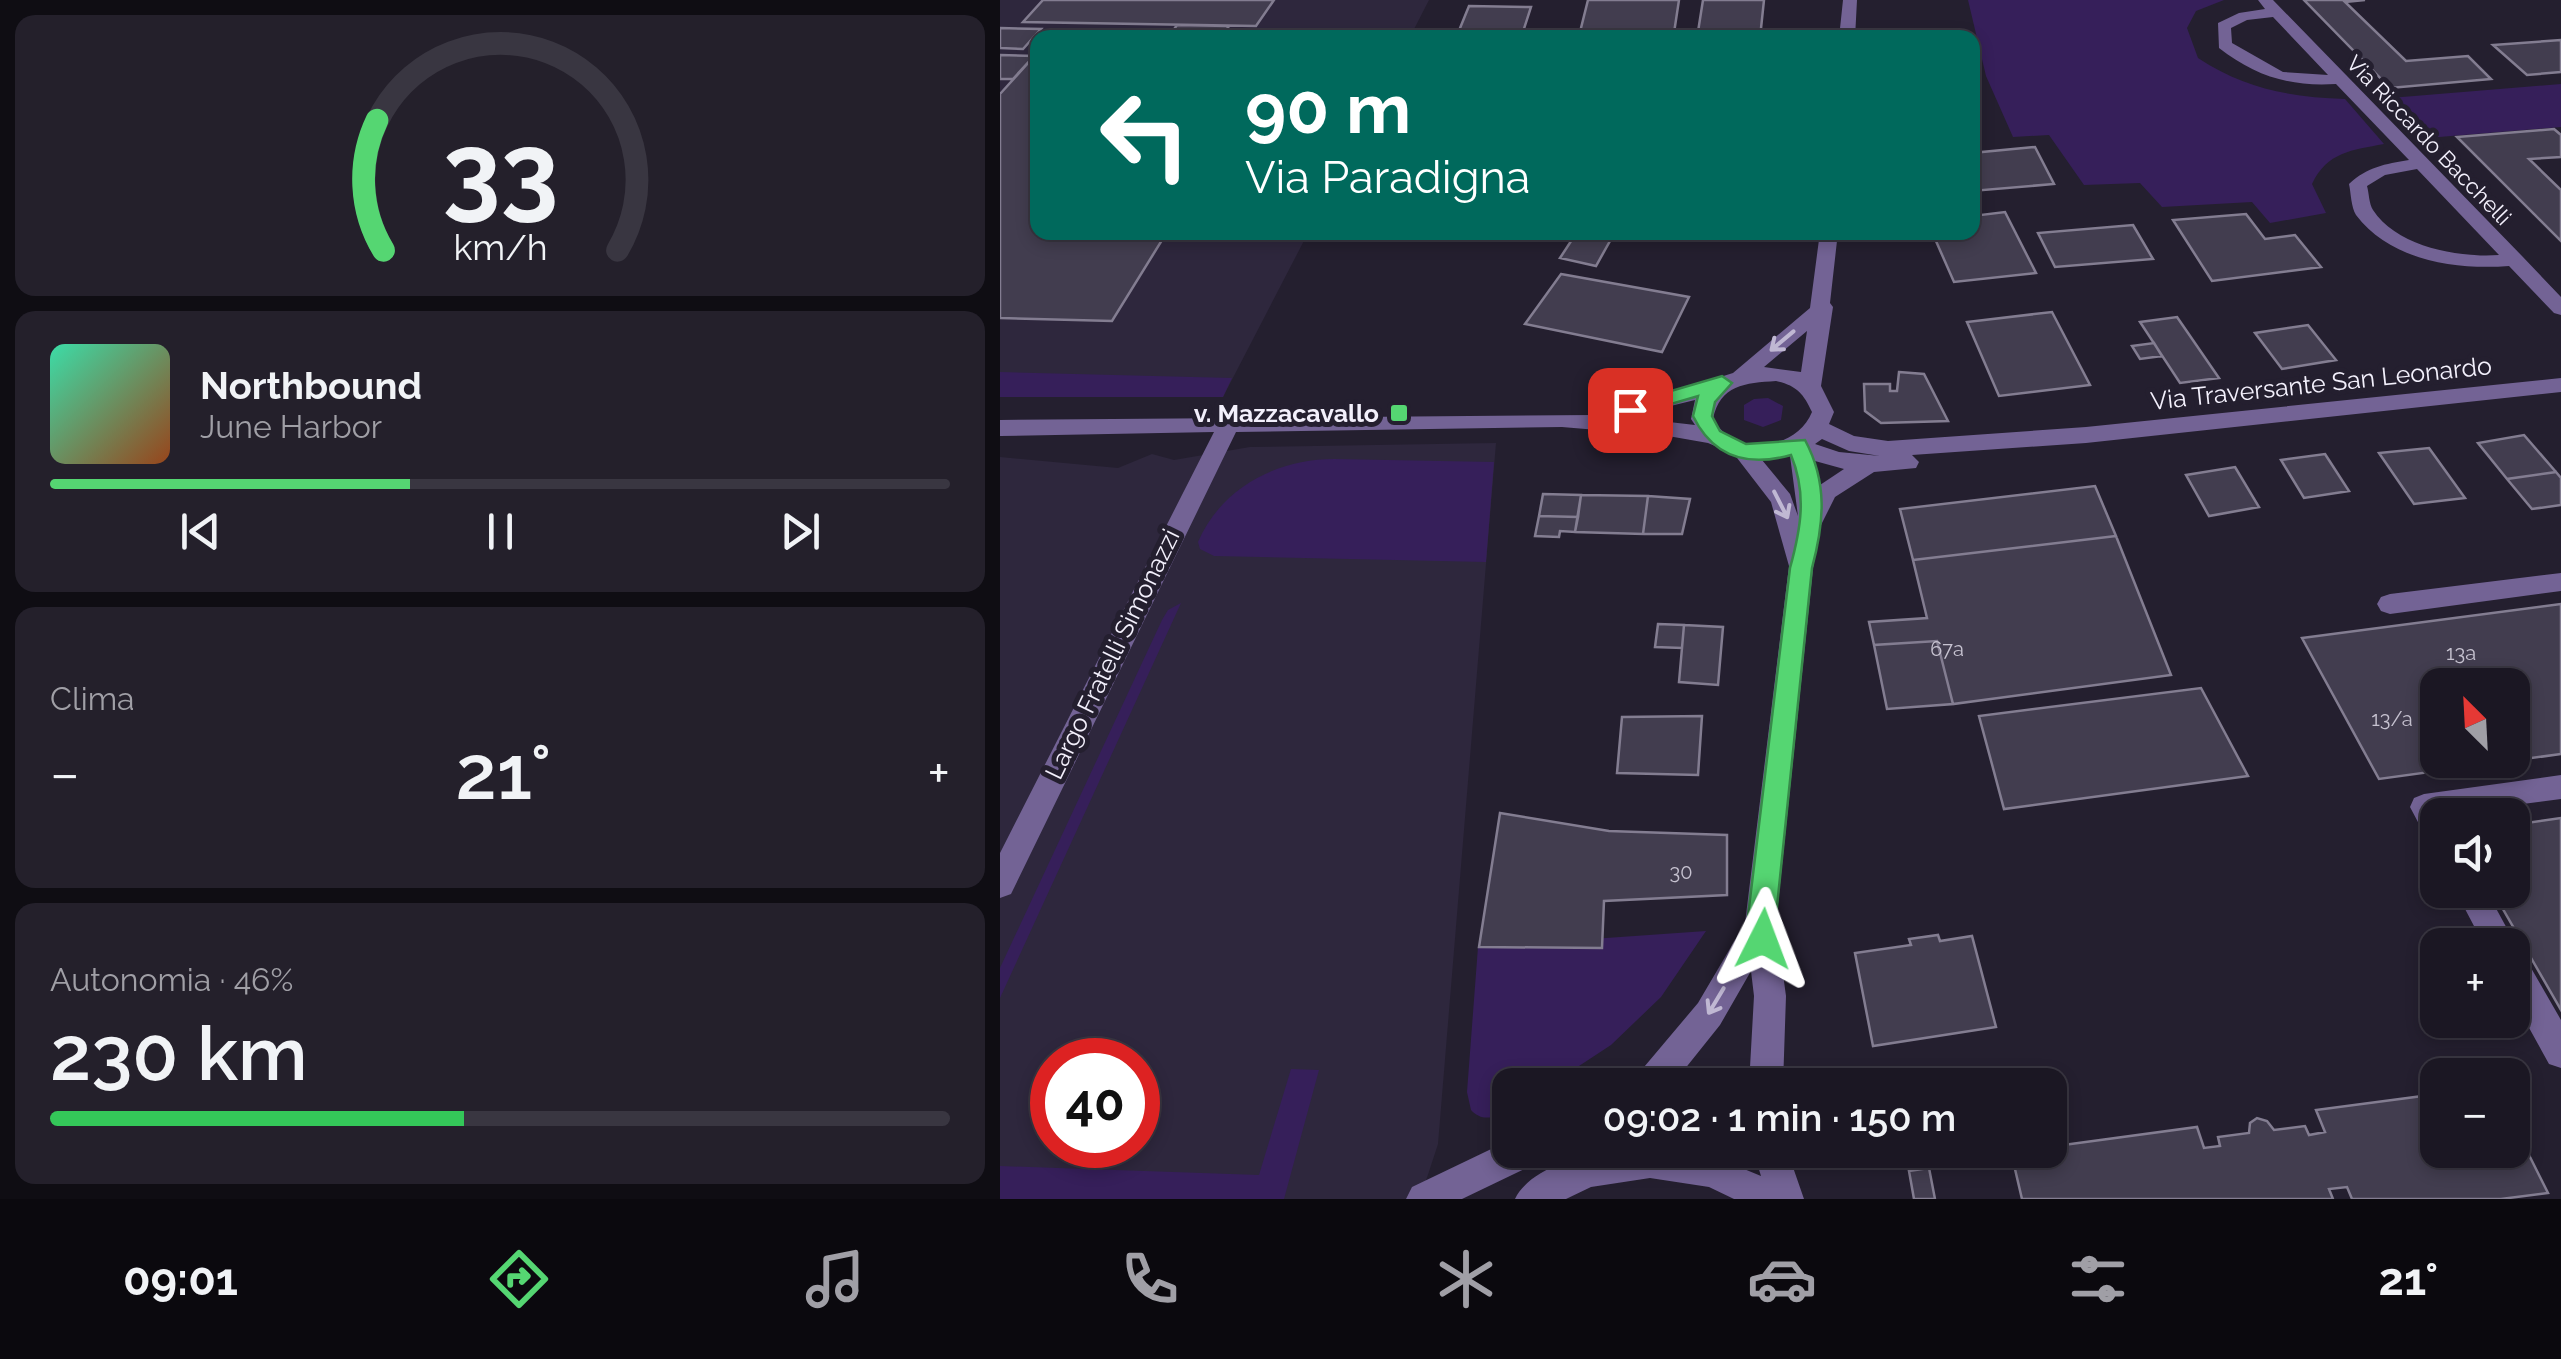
<!DOCTYPE html>
<html lang="it">
<head>
<meta charset="utf-8">
<style>
  body { margin:0; font-family:Raleway,sans-serif; background:#24202b; color:#f1f3f6; height:100vh; display:flex; flex-direction:column; font-size:38px; white-space:nowrap }
  * { box-sizing:border-box; margin:0 }
  p { font-size:32px; color:#a09fa6 }
  .icon { flex:none; width:55px; height:55px; fill:none; stroke:currentColor; stroke-width:2; stroke-linecap:round; stroke-linejoin:round }
  .map { position:relative; flex:1; overflow:hidden }
  .side { display:flex; flex-direction:column; gap:15px; padding:15px; background:#0f0d13; width:1000px }
  .side>* { flex:none }
  .guide { position:absolute; left:30px; top:30px; width:950px; height:210px; border-radius:20px; box-shadow:0 5px 15px #0003,0 0 0 2px #393641; background:#00695c; color:#fff; overflow:hidden }
  .needle { width:65px; rotate:336deg }
  .buttons { position:absolute; left:1420px; top:668px; display:grid; gap:20px }
  .buttons a { display:grid; place-items:center; width:110px; height:110px; border-radius:20px; background:#1b1723; box-shadow:0 5px 15px #0003,0 0 0 2px #393641; font-size:50px }
  .speed { position:absolute; left:30px; top:1038px; display:flex; gap:20px; font-size:50px; font-weight:700; text-align:center }
  .speed>* { display:grid; place-content:center; width:130px; height:130px; border-radius:50%; background:#1b1723; box-shadow:0 5px 15px #0003,0 0 0 2px #393641; line-height:1 }
  .speed .limit { border:15px solid #d22; background:#fff; color:#111 }
  .pin { position:absolute; display:grid; place-items:center; width:85px; height:85px; color:#fff; margin:-42px; border-radius:20px; box-shadow:0 5px 15px #0006 }
  .me { position:absolute; width:110px; margin:-55px; rotate:3deg; stroke-linejoin:round; filter:drop-shadow(0 0 8px #0008) }
  .turn { display:flex; align-items:center; gap:35px; height:210px; padding:0 50px; font-size:45px }
  .turn .icon { width:130px; height:130px; stroke-width:2.5 }
  .turn b { display:block; font-size:70px; line-height:85px }
  .big { font-size:75px; font-weight:600; line-height:1.1 }
  .side .widget { flex:1; display:flex; flex-direction:column; justify-content:center; gap:15px; min-width:0; padding:0 35px; border-radius:20px; background:#24202b }
  .side .dial { align-items:center; gap:0 }
  .dial svg { height:260px; overflow:visible; fill:none; stroke:#393641; stroke-width:7; stroke-linecap:round; text-anchor:middle }
  .dial text { fill:#f1f3f6; stroke:none }
  .song { display:flex; align-items:center; gap:30px }
  .cover { width:120px; height:120px; border-radius:15px; background:linear-gradient(135deg,hsl(160 70% 55%),hsl(20 70% 35%)) }
  .played { height:10px; border-radius:5px; background:linear-gradient(90deg,#55d672 40%,#393641 40%) }
  .keys { display:flex; justify-content:space-around; direction:ltr }
  .heat { display:flex; justify-content:space-between; align-items:center; font-size:55px; direction:ltr }
  .charge { height:15px; border-radius:8px; background:linear-gradient(90deg,#34c759 46%,#393641 0) }
  .trip { position:absolute; left:492px; top:1068px; width:575px; height:100px; border-radius:20px; background:#1b1723; box-shadow:0 5px 15px #0003,0 0 0 2px #393641; font-weight:600; line-height:100px; text-align:center }
  .tab-bar { display:flex; height:160px; justify-content:space-around; align-items:center; background:#0b090e; color:#a09fa6 }
  .tab-bar .icon { width:70px; height:70px }
  .tab-bar .on { color:#55d672 }
  .tab-bar b { font-size:45px; color:#f1f3f6 }
  main { display:flex; flex:1; min-height:0 }
  .map>svg:first-child { display:block }
  .built { fill:#2e273d; fill-rule:evenodd }
  .green { fill:#361f5a }
  .building { fill:#423d4f; stroke:#837d91; stroke-width:2.5; fill-rule:evenodd }
  .lines { fill:none; stroke-linecap:round; stroke-linejoin:round }
  .minor { fill:#736395; fill-rule:evenodd }
  .oneway { stroke:#c0b8d3 }
  .route { fill:#55d672; stroke:#378b4a; stroke-width:2.5 }
  .poi-dot { fill:#55d672; stroke:#241f2f; stroke-width:4 }
  .labels { text-anchor:middle; dominant-baseline:central; stroke-width:10; stroke-linejoin:round; paint-order:stroke }
  .number-label { font-size:20px; fill:#c7c3d1 }
  .far-street-label { font-size:22px; fill:#f3f0fc; stroke:#241f2f }
  .street-label { font-size:25px; fill:#f3f0fc; stroke:#241f2f }
  .poi-label { font-size:25px; font-weight:bold; fill:#f3f0fc; stroke:#241f2f; text-anchor:end }
</style>
</head>
<body>
<main>
<section class="side">
<div class="widget dial"><svg viewBox="0 0 100 80">
<path d="M14 69A42 42 0 1 1 86 69"/>
<path d="M14 69A42 42 0 0 1 12 29" stroke="#55d672"/>
<text x="50" y="56" font-size="32" font-weight="700">33</text>
<text x="50" y="72" font-size="11">km/h</text>
</svg></div>
<div class="widget">
<div class="song"><i class="cover"></i><div><b>Northbound</b><p>June Harbor</p></div></div>
<div class="played"></div>
<div class="keys"><svg class="icon" aria-label="previous" viewBox="0 0 24 24"><path d="M18 5L8 12l10 7zM5 5v14"/></svg><svg class="icon" aria-label="pause" viewBox="0 0 24 24"><path d="M8 5v14M16 5v14"/></svg><svg class="icon" aria-label="next" viewBox="0 0 24 24"><path d="M6 5l10 7-10 7zM19 5v14"/></svg></div>
</div>
<div class="widget"><p>Clima</p>
<div class="heat"><a>−</a><b class="big">21°</b><a>+</a></div>
</div>
<div class="widget"><p>Autonomia · 46%</p><b class="big">230 km</b><div class="charge"></div></div>
</section>
<div class="map">
<svg width="1561" height="1199" viewBox="0 0 1561 1199">
  <rect width="100%" height="100%" fill="#241f2f"/>
  <path class="built" d="M0 0H429L410 37 38 38V232L308 233 223 397H0Z
    M496 443 438 1144 420 1199H0V457L118 468 152 454 174 460 250 447ZM52 1060H138V1145H52Z"/>
  <path class="green" d="M968 0H1224L1196 11 1187 28 1198 58C1245 89 1290 97 1345 99L1384 144C1352 150 1327 152 1312 184L1326 213 1270 223 1252 202 1162 207 1140 183 1084 185 1049 135 1013 137 986 76Z
    M1561 84V127L1427 138 1390 98Z
    M0 372 232 378 223 397H0Z
    M768 398 783 406 781 420 763 427 744 420V405L754 399Z
    M334 459 494 462 486 562 214 556 200 549 198 542C221 488 277 459 334 459Z
    M181 603 0 998V968L162 620 168 610Z
    M706 931 661 997 611 1045 550 1085H510V1109C496 1117 483 1123 471 1110L467 1092 478 947Z
    M291 1069 319 1070 284 1199H0V1166L259 1175Z"/>
  <path class="building" d="M43 0H274L256 26 23 22Z
    M588 0H679L674 33 580 32Z
    M703 0H764L760 38H697Z
    M1304 0H1365L1345 2 1406 61 1468 56 1491 79 1390 88Z
    M469 6 531 7 521 38H456Z
    M177 25 229 26 221 38H168Z
    M0 28 41 29 23 49 0 48Z
    M1561 40V72L1527 75 1493 45Z
    M38 52V232H167L112 321 0 318V94Z
    M0 55 34 56 13 79H0Z
    M1554 129 1561 135V157L1529 159 1561 190V241L1457 137Z
    M1035 147 1054 184 972 191V153Z
    M1005 212 1036 273 954 282 932 232H972V216Z
    M1246 214 1265 239 1295 235 1321 267 1212 281 1173 220Z
    M1133 225 1153 259 1055 267 1038 233Z
    M577 232H615L596 266 560 258Z
    M561 274 689 297 662 352 525 324Z
    M1052 312 1090 385 999 396 967 322Z
    M1177 317 1219 378 1180 383 1140 322Z
    M1308 325 1336 360 1282 369 1255 333Z
    M1154 343 1162 356 1140 359 1132 346Z
    M899 372 924 374 948 421 881 423 865 411 864 384H890V391H897Z
    M1524 435 1556 472 1507 479 1478 443Z
    M1429 448 1465 498 1414 504 1379 453Z
    M1325 454 1349 491 1304 498 1281 460Z
    M1235 467 1259 507 1209 516 1186 475Z
    M1556 472 1561 478V505L1532 509 1507 479Z
    M1095 486 1116 536 913 560 900 509Z
    M543 494 581 495 578 517 539 516Z
    M581 495 648 496 643 534 575 532Z
    M648 496 690 499 682 534H643Z
    M539 516 578 517 575 532 560 531 559 537 535 536Z
    M1116 536 1171 675 953 704 937 641 874 645 869 622 927 618 913 560Z
    M1561 604V754L1379 779 1302 638ZM1438 685H1512V760H1438Z
    M658 624 684 625 682 648 655 647Z
    M684 625 723 627 718 685 679 682Z
    M937 641 953 704 887 709 874 645Z
    M1201 688 1248 776 1004 809 979 716Z
    M702 716 698 775 617 773 622 717Z
    M500 813 609 831 727 835V895L604 901 602 948 479 947Z
    M1561 818V1010L1492 890H1512V825Z
    M938 935 940 941 972 936 996 1027 873 1046 855 953 911 945 909 939Z
    M1438 1094V1150H1512V1121L1548 1193 1501 1199H1352L1347 1187 1329 1189 1333 1199H1022L1011 1152 1197 1127 1204 1148 1220 1146 1218 1137 1249 1133 1250 1123 1257 1118 1267 1121 1274 1130 1305 1126 1309 1135 1325 1132 1316 1110Z
    M929 1168 935 1199H914L909 1171Z"/>
  <g class="lines">
    <path class="minor" d="M843 0H857L855 38H839Z
      M1258 0H1273L1522 256 1561 297V315L1554 313 1509 266C1456 270 1391 261 1356 215 1351 207 1351 193 1349 184 1367 167 1385 164 1409 160L1336 84C1290 87 1255 76 1219 48L1218 23 1239 13 1265 9ZM1273 17 1328 75 1283 72 1232 43 1231 28 1247 20ZM1417 169 1499 255C1459 258 1397 247 1373 210 1369 204 1369 193 1367 186L1385 175Z
      M820 232H838L830 303 833 307 821 386 834 412 829 424 854 436 888 441 1086 427 1561 378V392L1086 443 912 455 919 462 916 468 874 472 835 497 821 525 813 568 776 923 786 996 783 1085H749L754 996 751 971 720 1025 672 1085H634L639 1073 698 1003 745 923 789 566 771 502 734 454 708 443 668 436 562 427 236 432 11 894 0 898V853L214 432 0 436V420L594 415 596 409 663 395 733 373 810 308ZM807 331 801 372 764 367ZM776 381C796 385 804 394 812 412 796 451 735 458 713 419 720 385 745 383 776 381ZM695 400 691 419 695 425 626 417ZM822 439 849 451 880 456 839 452 815 444ZM790 456 798 516 790 494 762 460ZM815 461 844 469 820 485Z
      M1561 573V591L1390 614 1381 611 1377 604 1381 597 1390 594Z
      M1561 775V799L1438 815V845L1428 841 1410 807 1414 798 1424 794Z
      M1455 890H1486L1516 945 1514 951 1523 954 1561 1020V1068L1549 1064 1512 997V945H1484Z
      M510 1140V1150H544L539 1162 462 1199H406L412 1187Z
      M601 1150H698L761 1176 753 1150H787L804 1199H734L709 1187 650 1178 591 1187 566 1199H515C527 1172 574 1157 601 1150Z"/>
  </g>
  <defs><path id="oneway-shaft" d="M-6 0H5M1.5-3L5.5 0L1.5 3" fill="none" stroke-width="1.6" stroke-linecap="round" stroke-linejoin="round" transform="scale(2.5)"/></defs>
  <g class="oneway">
    <use href="#oneway-shaft" transform="translate(782 341) rotate(140)"/>
    <use href="#oneway-shaft" transform="translate(781 505) rotate(63)"/>
    <use href="#oneway-shaft" transform="translate(716 1001) rotate(121)"/>
  </g>
  <path class="route" d="M722 376 732 383 715 402 712 416 720 431 746 444 805 440C828 483 824 523 812 568L776 916 777 939 773 948 763 952 753 948 748 916 790 568C801 528 807 494 791 455 748 467 713 457 693 416L698 396 630 416 620 410 623 405Z"/>
  <rect class="poi-dot" x="389" y="403" width="20" height="20" rx="5"/>
  <g class="labels">
    <g class="number-label">
      <text x="947" y="649">67a</text>
      <text x="1461" y="653">13a</text>
      <text x="1392" y="719">13/a</text>
      <text x="681" y="872">30</text>
    </g>
    <g class="far-street-label">
      <text transform="translate(1429 140) rotate(46)">Via Riccardo Bacchelli</text>
    </g>
    <g class="street-label">
      <text transform="translate(1321 383) rotate(-6)">Via Traversante San Leonardo</text>
      <text transform="translate(112 654) rotate(-64)">Largo Fratelli Simonazzi</text>
    </g>
    <g class="poi-label">
      <text x="379" y="413">v. Mazzacavallo</text>
    </g>
  </g>
</svg>
<div class="buttons">
<a><svg class="needle" viewBox="-14 -14 28 28"><path d="M0-13l5 13h-10z" fill="#e53935"/><path d="M0 13l5-13h-10z" fill="#a09fa6"/></svg></a>
<a><svg class="icon" aria-label="sound" viewBox="0 0 24 24"><path d="M4 9h4l5-4v14l-5-4H4zM17 9q2 3 0 6"/></svg></a>
<a>+</a>
<a>−</a>
</div>
<div class="speed"><div class="limit">40</div></div>
<div class="pin" style="left:630px;top:410px;background:#d93025"><svg class="icon" aria-label="arrive" viewBox="0 0 24 24"><path d="M6 21V4h12l-3 4 3 4H6"/></svg></div>
<svg class="me" style="left:763px;top:939px" viewBox="-20 -20 40 40"><path d="M0-17L14 15 0 8-14 15z" fill="#55d672" stroke="#fff" stroke-width="4"/></svg>
<div class="trip">09:02 · 1 min · 150 m</div>
<div class="guide">
<div class="turn"><svg class="icon" aria-label="left" viewBox="0 0 24 24"><path d="M17 20v-9H6M10 6l-5 5 5 5"/></svg><div><b>90 m</b>Via Paradigna</div></div>
</div>
</div>
</main>
<nav class="tab-bar">
<b>09:01</b>
<svg class="icon on" aria-label="directions" viewBox="0 0 24 24"><path d="M12 3l9 9-9 9-9-9zM9 14v-3h6M13 9l2 2-2 2"/></svg>
<svg class="icon" aria-label="music" viewBox="0 0 24 24"><path d="M9 18V5l10-2v13"/><circle cx="6" cy="18" r="3"/><circle cx="16" cy="16" r="3"/></svg>
<svg class="icon" aria-label="phone" viewBox="0 0 24 24"><path d="M5 4h4l2 5-3 2q2 4 5 5l2-3 5 2v4C11 20 4 13 5 4z"/></svg>
<svg class="icon" aria-label="climate" viewBox="0 0 24 24"><path d="M12 3v18M4 7l16 10M4 17L20 7"/></svg>
<svg class="icon" aria-label="car" viewBox="0 0 24 24"><path d="M5 17H2v-5l4-1 3-4h7l3 4 3 1v5h-3M9 17h6M6 11h13"/><circle cx="7" cy="17" r="2"/><circle cx="17" cy="17" r="2"/></svg>
<svg class="icon" aria-label="filters" viewBox="0 0 24 24"><path d="M4 7h16M4 17h16"/><circle cx="9" cy="7" r="2"/><circle cx="15" cy="17" r="2"/></svg>
<b>21°</b>
</nav>
</body>
</html>
